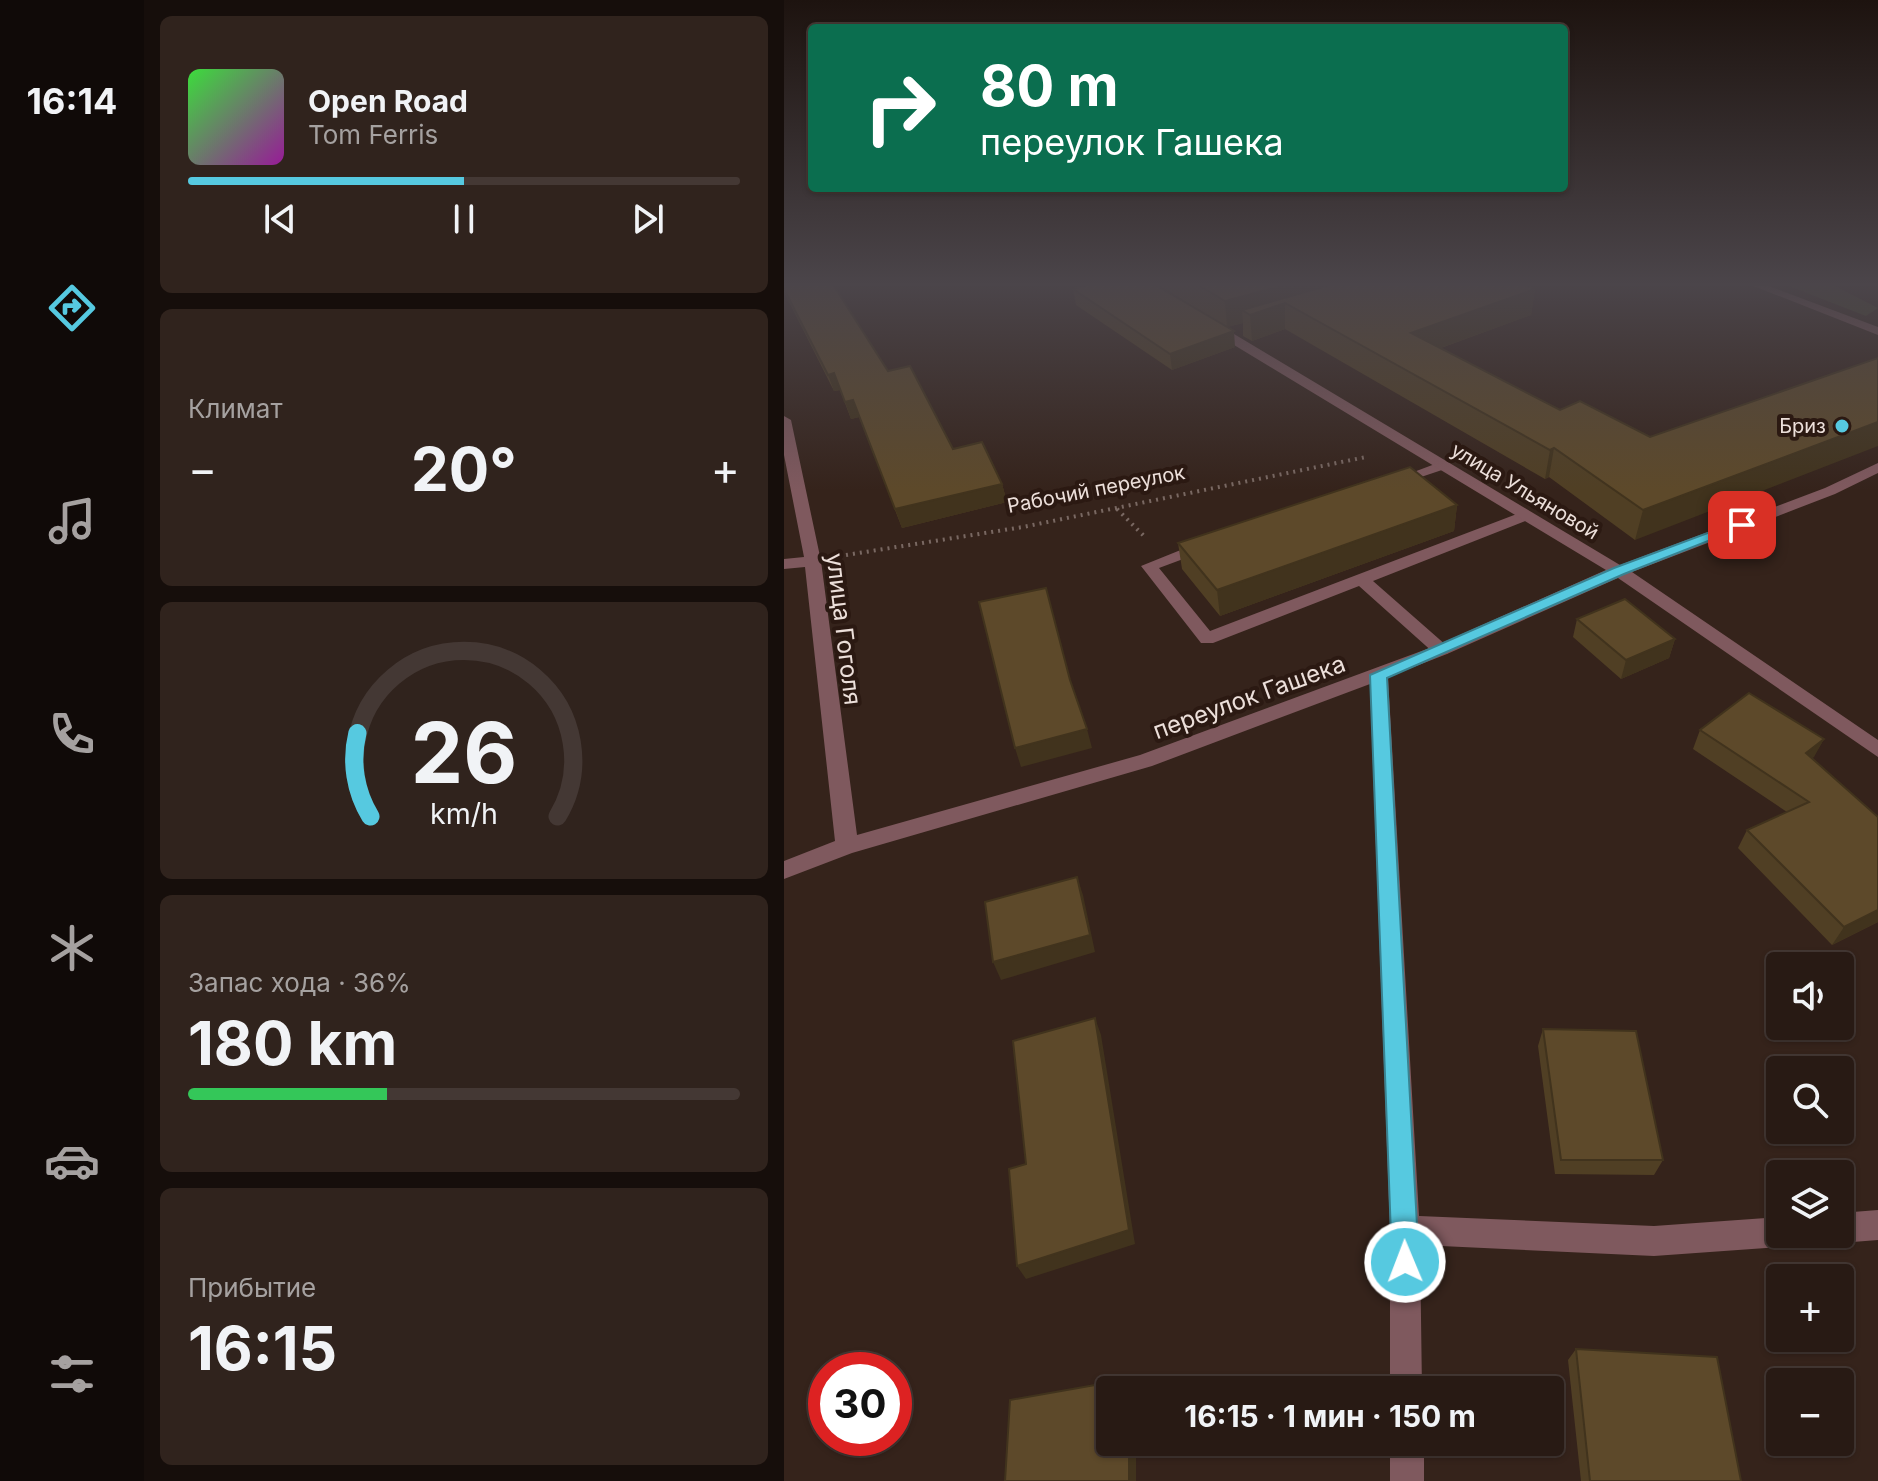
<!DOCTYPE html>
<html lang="ru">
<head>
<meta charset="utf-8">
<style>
  body { margin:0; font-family:Inter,sans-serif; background:#30231d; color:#f1f3f6; height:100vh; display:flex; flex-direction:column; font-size:30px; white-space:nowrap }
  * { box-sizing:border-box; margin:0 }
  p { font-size:26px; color:#a5a1a0 }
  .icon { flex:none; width:44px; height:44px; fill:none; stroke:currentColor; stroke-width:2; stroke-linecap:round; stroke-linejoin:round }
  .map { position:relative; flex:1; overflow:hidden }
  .details { display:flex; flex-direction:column; gap:16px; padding:16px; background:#160e0b; width:640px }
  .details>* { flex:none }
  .hud { position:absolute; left:24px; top:24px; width:760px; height:168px; border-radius:8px; box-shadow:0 2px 6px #0004,0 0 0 2px #443834; background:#0b6e4f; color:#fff; overflow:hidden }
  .tools { position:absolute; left:982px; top:952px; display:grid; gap:16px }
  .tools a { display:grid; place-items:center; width:88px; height:88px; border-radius:8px; background:#281a14; box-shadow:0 2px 6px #0004,0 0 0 2px #443834; font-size:40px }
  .speed { position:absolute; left:24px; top:1352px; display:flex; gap:16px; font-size:40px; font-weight:700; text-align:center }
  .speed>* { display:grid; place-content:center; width:104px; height:104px; border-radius:50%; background:#281a14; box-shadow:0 2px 6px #0004,0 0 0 2px #443834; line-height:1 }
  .speed .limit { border:12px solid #d22; background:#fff; color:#111 }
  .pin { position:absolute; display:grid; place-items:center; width:68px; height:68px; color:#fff; margin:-34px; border-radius:16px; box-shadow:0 4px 12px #0006 }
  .me { position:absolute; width:88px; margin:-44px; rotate:359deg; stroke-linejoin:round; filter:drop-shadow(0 0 6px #0008) }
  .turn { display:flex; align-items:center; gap:28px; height:168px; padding:0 40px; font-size:36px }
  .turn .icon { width:104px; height:104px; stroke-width:2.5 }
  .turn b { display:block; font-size:56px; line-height:68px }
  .big { font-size:60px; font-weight:700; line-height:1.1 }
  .details .widget { flex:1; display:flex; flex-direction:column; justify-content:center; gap:12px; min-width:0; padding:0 28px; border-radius:12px; background:#30231d }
  .details .dial { align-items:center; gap:0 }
  .dial svg { height:208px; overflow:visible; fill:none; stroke:#443834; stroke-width:7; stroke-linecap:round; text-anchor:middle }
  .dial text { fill:#f1f3f6; stroke:none }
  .song { display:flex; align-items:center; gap:24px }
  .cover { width:96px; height:96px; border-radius:12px; background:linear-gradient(135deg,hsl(120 70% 55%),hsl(300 70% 35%)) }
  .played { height:8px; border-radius:4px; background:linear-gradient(90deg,#56c9e0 50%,#443834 50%) }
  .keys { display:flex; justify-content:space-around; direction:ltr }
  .heat { display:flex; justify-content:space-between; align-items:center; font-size:44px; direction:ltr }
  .charge { height:12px; border-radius:6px; background:linear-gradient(90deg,#34c759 36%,#443834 0) }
  .trip { position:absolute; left:312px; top:1376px; width:468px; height:80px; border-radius:8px; background:#281a14; box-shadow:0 2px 6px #0004,0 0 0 2px #443834; font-weight:700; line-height:80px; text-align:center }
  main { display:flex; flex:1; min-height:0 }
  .dock { display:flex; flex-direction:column; width:144px; justify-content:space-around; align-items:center; background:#100a08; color:#a5a1a0 }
  .dock .icon { width:56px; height:56px }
  .dock .selected { color:#56c9e0 }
  .dock b { font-size:36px; color:#f1f3f6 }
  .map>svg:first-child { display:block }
  .green { fill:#444627 }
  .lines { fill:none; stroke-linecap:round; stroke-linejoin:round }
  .path { stroke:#796862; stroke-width:4; stroke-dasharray:2 5; stroke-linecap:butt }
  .service { fill:#7f595e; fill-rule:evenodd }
  .minor { fill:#7f595e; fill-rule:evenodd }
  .wall { fill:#503f24 }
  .shaded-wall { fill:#41331d }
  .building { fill:#5d492a; stroke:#41331d; stroke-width:2 }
  .route { fill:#56c9e0; stroke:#388392; stroke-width:2 }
  .poi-dot { fill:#56c9e0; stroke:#2b1912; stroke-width:3 }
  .labels { text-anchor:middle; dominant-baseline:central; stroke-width:8; stroke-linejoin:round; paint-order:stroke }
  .far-poi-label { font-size:20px; fill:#ecdfda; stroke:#2b1912; text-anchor:end }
  .far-street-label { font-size:20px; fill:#ecdfda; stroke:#2b1912 }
  .street-label { font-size:24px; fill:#ecdfda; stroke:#2b1912 }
</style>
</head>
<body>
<main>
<nav class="dock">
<b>16:14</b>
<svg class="icon selected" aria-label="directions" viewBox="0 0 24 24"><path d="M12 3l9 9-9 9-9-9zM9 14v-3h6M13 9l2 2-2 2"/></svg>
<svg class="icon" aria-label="music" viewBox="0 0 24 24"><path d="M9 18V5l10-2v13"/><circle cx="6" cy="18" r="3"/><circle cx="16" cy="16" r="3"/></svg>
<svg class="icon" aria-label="phone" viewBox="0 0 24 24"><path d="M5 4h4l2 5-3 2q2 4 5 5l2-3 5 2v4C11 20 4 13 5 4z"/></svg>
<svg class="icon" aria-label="climate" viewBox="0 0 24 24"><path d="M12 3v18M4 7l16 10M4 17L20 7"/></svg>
<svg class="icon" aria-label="car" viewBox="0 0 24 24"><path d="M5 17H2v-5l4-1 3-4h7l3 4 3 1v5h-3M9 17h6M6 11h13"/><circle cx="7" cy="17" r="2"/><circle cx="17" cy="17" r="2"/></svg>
<svg class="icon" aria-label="filters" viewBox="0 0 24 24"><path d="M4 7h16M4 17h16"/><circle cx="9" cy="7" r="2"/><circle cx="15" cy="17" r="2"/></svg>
</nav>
<section class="details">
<div class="widget">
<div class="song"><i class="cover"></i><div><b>Open Road</b><p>Tom Ferris</p></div></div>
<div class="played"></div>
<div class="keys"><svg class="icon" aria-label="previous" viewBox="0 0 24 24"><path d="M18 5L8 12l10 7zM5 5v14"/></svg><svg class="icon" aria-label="pause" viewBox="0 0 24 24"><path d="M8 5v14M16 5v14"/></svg><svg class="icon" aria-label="next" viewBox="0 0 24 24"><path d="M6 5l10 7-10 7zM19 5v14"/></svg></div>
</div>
<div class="widget"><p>Климат</p>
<div class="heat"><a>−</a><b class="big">20°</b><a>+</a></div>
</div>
<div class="widget dial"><svg viewBox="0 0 100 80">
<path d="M14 69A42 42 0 1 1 86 69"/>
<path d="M14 69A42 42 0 0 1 9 37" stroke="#56c9e0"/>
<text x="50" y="56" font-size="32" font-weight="700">26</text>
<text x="50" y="72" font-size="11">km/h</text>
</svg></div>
<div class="widget"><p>Запас хода · 36%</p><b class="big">180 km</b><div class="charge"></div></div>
<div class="widget"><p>Прибытие</p><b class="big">16:15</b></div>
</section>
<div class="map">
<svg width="1094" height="1481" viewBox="0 0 1094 1481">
  <rect width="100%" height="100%" fill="#35231b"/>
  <path class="green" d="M997 283H1045L1094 308 1082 316Z"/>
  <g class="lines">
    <path class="path" d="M333 509 360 536
      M62 555 239 527 582 457"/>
    <path class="service" d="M962 283H977L1094 327V335Z
      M659 461 666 465 664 468 610 486 603 482Z
      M743 510 751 515 749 518 589 581 663 646 666 650 663 654H651L575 586 429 643H417L357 566 414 543H426V549L375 568 426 631Z"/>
    <path class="minor" d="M422 322H430L836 565 1041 488 1094 463V473L1051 494 848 572 1094 740V757L834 578 663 654 604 677 635 1216 870 1226 996 1217V1234H1010L1006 1242 996 1247 870 1256 636 1245 638 1390H606V1230L586 684 368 766 68 853 0 879V861L51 841 21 567 0 569V559L20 557 0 455V416L7 420 37 561 73 835 356 755 651 646 822 570 422 328Z
      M1094 1210V1240L1056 1243 1046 1238 1044 1234H1056V1213Z
      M606 1442H640V1481H606Z"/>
  </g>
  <path class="wall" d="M0 283 104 371 169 449 218 484 223 502 118 528 75 417 67 419 56 390 50 391 0 292Z
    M371 283H737L751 289 747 315 657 348 776 410 866 437 1094 358 851 540 765 477 761 479 501 329 468 341 459 336V323L443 327Z
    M289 289 451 347 388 370 292 305Z
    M673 505 670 531 436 616 398 569 394 543Z
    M793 619 891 639 885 658 837 679 789 637Z
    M916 730 1040 739 1028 759 1094 922 1048 945 954 848 963 830 1003 812 909 749Z
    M759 1029 879 1160 870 1175 771 1174 754 1046Z
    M792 1349 957 1481H797L784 1360Z"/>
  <path class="shaded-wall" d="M509 283H602L501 303V329L468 341 466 315 458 310 459 323 443 327 441 301Z
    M751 289 747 315 626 359 627 333Z
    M450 331 451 347 388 370 386 354Z
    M50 373 56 390 50 391 44 375Z
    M69 400 75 417 67 419 61 402Z
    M1094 422V446L851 540 859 510Z
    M770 448 765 477 761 479 766 450Z
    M218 484 223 502 118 528 111 509Z
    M673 505 670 531 436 616 433 590Z
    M891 639 885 658 837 679 842 660Z
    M303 729 308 748 237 767 231 748Z
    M1040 739 1030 757 1013 772 1022 753Z
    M293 877 299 895 311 952 217 980 209 962Z
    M1094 910V922L1048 945 1060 927Z
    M311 1018 317 1035 351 1244 242 1279 233 1266Z
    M345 1379 351 1390H345Z
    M345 1442H352V1481H345Z"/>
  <path class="building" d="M0 283H48L104 371 126 366 169 449 198 442 218 484 111 509 69 400 61 402 50 373 44 375 0 289Z
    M310 283H368L450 331 386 354 289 289Z
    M411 283H509L441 301Z
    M553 283H737L751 289 627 333 776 410 796 401 866 437 1094 358V422L859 510 770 448 766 450 501 303 466 315 458 310Z
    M626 467 673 505 433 590 394 543Z
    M262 588 286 680 303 729 231 748 195 602Z
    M841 599 891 639 842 660 793 619Z
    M965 693 1040 739 1022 753 1094 817V910L1060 927 963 830 1025 802 916 730Z
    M293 877 306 935 209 962 201 902Z
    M311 1018 345 1230 233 1266 225 1169 242 1164 229 1041Z
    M759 1029 852 1031 879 1160H777Z
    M792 1349 933 1357 957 1481H806Z
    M345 1379V1390H326V1442H345V1481H221L226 1400Z"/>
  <linearGradient id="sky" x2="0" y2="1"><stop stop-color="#1d130f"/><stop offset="0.58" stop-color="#4b454a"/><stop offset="1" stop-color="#4b454a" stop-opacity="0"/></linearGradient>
  <rect width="1094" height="490" fill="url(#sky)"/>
  <path class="route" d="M953 522 965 525 840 574 603 678 635 1262 631 1272 621 1276 612 1272 608 1262 586 675 830 568Z"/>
  <circle class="poi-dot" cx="1058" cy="426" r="8"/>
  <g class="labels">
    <g class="far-poi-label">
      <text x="1042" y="426">Бриз</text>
    </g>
    <g class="far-street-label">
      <text transform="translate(312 489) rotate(-11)">Рабочий переулок</text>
      <text transform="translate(741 491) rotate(31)">улица Ульяновой</text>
    </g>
    <g class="street-label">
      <text transform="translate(60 629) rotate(83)">улица Гоголя</text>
      <text transform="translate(465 697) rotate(-20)">переулок Гашека</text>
    </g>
  </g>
</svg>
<div class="tools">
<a><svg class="icon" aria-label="sound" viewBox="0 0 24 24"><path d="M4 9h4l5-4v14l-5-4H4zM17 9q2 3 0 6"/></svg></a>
<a><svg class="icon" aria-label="search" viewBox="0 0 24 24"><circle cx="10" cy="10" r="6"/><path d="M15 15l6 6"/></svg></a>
<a><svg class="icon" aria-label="layers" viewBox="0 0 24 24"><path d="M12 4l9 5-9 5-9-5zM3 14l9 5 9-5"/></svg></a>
<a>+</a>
<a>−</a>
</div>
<div class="speed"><div class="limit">30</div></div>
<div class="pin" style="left:958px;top:525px;background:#d93025"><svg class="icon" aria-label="arrive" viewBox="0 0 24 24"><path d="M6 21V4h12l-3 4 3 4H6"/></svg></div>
<svg class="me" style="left:621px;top:1262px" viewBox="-20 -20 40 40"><circle r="17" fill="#56c9e0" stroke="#fff" stroke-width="3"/><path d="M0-11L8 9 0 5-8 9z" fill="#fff"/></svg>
<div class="trip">16:15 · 1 мин · 150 m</div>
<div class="hud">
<div class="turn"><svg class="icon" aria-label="right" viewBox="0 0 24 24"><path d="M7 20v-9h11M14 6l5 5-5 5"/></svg><div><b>80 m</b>переулок Гашека</div></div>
</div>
</div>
</main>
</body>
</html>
